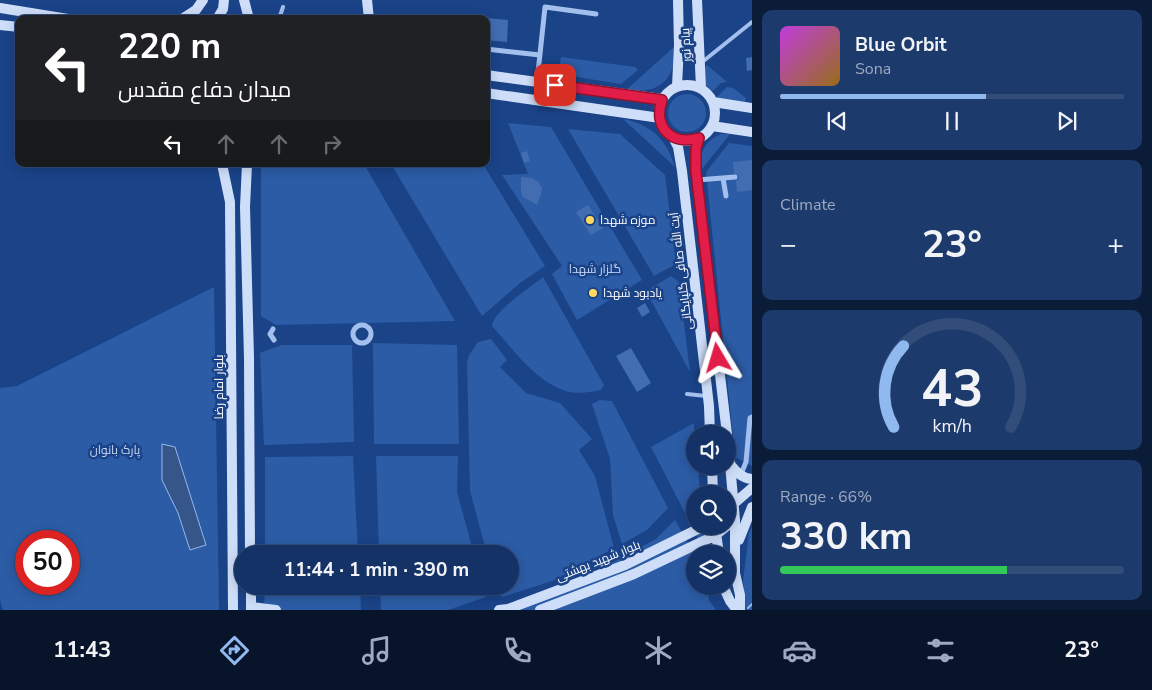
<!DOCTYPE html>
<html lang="en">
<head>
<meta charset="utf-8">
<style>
  body { margin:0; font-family:"Nunito Sans",Cairo,sans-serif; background:#1d3a6c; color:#f1f3f6; height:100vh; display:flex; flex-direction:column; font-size:19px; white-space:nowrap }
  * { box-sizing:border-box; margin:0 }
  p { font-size:16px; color:#9daabf }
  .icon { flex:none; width:28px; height:28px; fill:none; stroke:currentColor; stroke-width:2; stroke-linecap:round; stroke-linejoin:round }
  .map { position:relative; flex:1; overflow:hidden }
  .side { display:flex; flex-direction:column; gap:10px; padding:10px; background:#0b1c38; width:400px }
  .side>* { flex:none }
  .banner { position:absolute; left:15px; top:15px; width:475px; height:152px; border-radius:10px; box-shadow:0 2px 12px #0003,0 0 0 1px #334d7a; background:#202124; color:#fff; overflow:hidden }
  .buttons { position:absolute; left:686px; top:425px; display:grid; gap:10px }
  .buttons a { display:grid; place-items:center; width:50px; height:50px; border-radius:50%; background:#143266; box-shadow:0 2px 12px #0003,0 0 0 1px #334d7a; font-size:25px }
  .speed { position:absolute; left:15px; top:530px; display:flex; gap:10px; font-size:25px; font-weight:700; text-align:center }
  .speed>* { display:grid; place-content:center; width:65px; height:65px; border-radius:50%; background:#143266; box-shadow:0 2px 12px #0003,0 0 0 1px #334d7a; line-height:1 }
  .speed .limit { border:8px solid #d22; background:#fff; color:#111 }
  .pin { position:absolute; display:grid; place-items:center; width:42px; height:42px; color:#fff; margin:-21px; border-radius:10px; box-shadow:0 2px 8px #0006 }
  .me { position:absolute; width:55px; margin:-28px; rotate:353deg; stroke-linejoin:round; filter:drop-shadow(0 0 4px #0008) }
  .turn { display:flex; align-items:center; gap:18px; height:105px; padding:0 20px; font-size:22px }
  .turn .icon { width:65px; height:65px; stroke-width:2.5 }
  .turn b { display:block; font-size:35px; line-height:42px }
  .lanes { display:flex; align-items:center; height:48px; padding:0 20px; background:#0003; justify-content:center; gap:25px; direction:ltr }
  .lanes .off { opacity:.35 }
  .big { font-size:38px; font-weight:700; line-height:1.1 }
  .side .card { flex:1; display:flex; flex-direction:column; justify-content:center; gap:8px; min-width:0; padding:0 18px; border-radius:10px; background:#1d3a6c }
  .side .dial { align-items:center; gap:0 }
  .dial svg { height:130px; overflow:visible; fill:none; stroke:#334d7a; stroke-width:7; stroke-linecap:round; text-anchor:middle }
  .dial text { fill:#f1f3f6; stroke:none }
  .song { display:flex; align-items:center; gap:15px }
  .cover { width:60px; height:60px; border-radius:8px; background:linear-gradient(135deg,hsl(290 70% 55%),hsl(40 70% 35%)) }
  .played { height:5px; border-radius:2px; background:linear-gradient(90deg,#90b9f0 60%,#334d7a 60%) }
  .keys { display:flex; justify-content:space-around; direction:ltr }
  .heat { display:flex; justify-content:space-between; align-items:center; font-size:28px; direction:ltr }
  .charge { height:8px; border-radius:4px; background:linear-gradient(90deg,#34c759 66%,#334d7a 0) }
  .trip { position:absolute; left:234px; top:545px; width:285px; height:50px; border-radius:25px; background:#143266; box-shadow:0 2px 12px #0003,0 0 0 1px #334d7a; font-weight:700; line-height:50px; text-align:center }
  .menu { display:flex; height:80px; justify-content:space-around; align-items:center; background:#081429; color:#9daabf }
  .menu .icon { width:35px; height:35px }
  .menu .selected { color:#90b9f0 }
  .menu b { font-size:22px; color:#f1f3f6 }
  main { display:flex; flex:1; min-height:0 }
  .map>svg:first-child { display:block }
  .green { fill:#2c5ca6; fill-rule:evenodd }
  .water { fill:#365588; stroke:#94b9ef }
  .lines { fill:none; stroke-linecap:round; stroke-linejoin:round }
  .stream { stroke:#94b9ef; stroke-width:2 }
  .building { fill:#426db1 }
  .lane { stroke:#a2bfed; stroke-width:4 }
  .street { stroke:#a2bfed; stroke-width:5 }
  .secondary { stroke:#cedef9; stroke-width:10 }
  .route-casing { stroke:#92132f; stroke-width:12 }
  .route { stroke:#e11d48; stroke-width:9 }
  .poi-dot { fill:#ffda5d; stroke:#1a4388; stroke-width:2 }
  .labels { text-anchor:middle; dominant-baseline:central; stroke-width:5; stroke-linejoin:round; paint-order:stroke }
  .street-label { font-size:12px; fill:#fff; stroke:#1a4388 }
  .poi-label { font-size:12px; fill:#fff; stroke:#1a4388; text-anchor:start }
  .park-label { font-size:12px; fill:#c7dbf9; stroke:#1a4388 }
</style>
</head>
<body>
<main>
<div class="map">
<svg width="752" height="610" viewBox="0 0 752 610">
  <rect width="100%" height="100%" fill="#1a4388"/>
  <path class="green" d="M675 46C677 79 658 95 626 90Z
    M561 57 635 67 638 70 621 84 558 74Z
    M707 65 727 82 721 83 713 91 705 85 704 68Z
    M727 87 733 88 746 98 745 102 716 98Z
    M668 113a19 19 0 1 1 38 0a19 19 0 1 1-38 0Z
    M623 119C651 124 667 140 675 167Z
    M508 123 551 127 642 280 577 320 552 274 562 266 502 175 528 174Z
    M568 129 620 134 665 175 676 264 654 276Z
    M721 134H730L702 169C699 152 705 141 721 134Z
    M729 143 752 146V466L735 457 706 172Z
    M261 164H364L455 321 276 325 261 316Z
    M391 164H483L545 266 520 283 482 316Z
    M671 276 679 282 690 372 646 291Z
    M543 277 604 385 601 390C591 392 580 394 570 392 538 385 513 349 492 326 493 311 531 287 543 277Z
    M214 287 219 610H3L0 600V388L17 386ZM26 541H69V584H26Z
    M491 339 507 360 500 367 526 393 560 403 592 439 579 450 595 476 614 548 555 580 503 597 498 594 496 586H510V554H487L470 491 467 363 469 355 478 342Z
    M373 343 457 345 459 444H374Z
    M282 345H352L354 442 264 445 260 353Z
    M600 400 612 401 668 508 647 530 622 544 613 515 610 459 592 404Z
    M694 423 695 466H698L700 494H695V526H702L704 550 651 447Z
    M353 456 358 554H265V457Z
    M376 456H458L457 492 474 554H379Z
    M675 520 695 555V586H707L709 600 716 610H500L561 590 656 539Z
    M752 526V610H746L743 581 749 533Z
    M265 586H360L361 610H264Z
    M380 586H483L486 597 448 610H381Z"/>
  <path class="water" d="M162 444 175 447 206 545 190 550 178 513 162 480Z"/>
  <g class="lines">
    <path class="stream" d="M748 608 752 604"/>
  </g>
  <path class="building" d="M486 18 508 20 507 42 486 40Z
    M752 57V70L747 71 746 58Z
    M527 151 530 161 524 163 521 153Z
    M752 160V190L737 192 736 181 739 179V176L734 173 733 162Z
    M521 177 532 178 539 182 542 188 541 194 537 205 523 197 521 192Z
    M588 205 603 228 591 235 576 212Z
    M588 293a5 5 0 1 1 10 0a5 5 0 1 1-10 0Z
    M645 303 650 312 642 317 637 308Z
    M631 348 651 383 637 392 616 356Z"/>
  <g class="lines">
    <path class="lane" d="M279 19 283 7
      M701 63 752 22
      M687 394 706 396"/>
    <path class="street" d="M486 49 540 55
      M537 82 545 7 596 14
      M723 178 726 196
      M697 180 735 177
      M353 334a9 9 0 1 1 18 0a9 9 0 1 1-18 0Z
      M273 329 270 334 274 340
      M741 474 746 462 750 418 752 417"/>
    <path class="secondary" d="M244 0 249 19
      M367 0 369 19
      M697 0 701 88
      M0 8 68 19
      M182 19 196 10 203 0
      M217 19 223 9 224 0
      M0 25 19 27
      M486 75 662 99
      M659 113a28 28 0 1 1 56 0a28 28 0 1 1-56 0Z
      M677 86 679 46 678 0
      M486 93 660 118
      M713 102 752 108
      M712 126 752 132
      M673 137 678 147 682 171 709 406 710 434
      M699 138 696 148V172L727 434
      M222 164 230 202 233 610
      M247 164 245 207 249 358 250 554
      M728 442 735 520V573L740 595V610
      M730 464C736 472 742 478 752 479
      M712 466 713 494
      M730 507 752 488
      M715 526 719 554
      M739 540 752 507
      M251 586V610
      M723 586 730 601 737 610
      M251 607 276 610
      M499 610 508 609 625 565 704 526
      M540 610 634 574 716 535 727 526"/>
  </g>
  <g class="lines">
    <defs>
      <path id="route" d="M555 85 662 100C653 127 671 146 699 138L696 148V172L718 358"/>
    </defs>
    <use href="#route" class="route-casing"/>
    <use href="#route" class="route"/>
  </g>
  <g class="poi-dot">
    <circle cx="590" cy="220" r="5"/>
    <circle cx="593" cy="293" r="5"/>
  </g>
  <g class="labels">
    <g class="street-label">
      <text transform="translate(686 45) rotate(-93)">پیام نور</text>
      <text transform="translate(681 271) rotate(-97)">آیت الله صافی گلپایگانی</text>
      <text transform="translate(219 387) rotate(-90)">بلوار امام رضا</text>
      <text transform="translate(598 561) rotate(-22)">بلوار شهید بهشتی</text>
    </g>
    <g class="poi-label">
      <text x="600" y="220">موزه شهدا</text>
      <text x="603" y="293">یادبود شهدا</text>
    </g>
    <g class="park-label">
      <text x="595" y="269">گلزار شهدا</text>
      <text x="115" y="450">پارک بانوان</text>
    </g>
  </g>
</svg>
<div class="buttons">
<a><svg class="icon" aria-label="sound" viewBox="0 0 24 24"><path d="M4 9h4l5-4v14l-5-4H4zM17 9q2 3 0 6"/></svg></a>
<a><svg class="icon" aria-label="search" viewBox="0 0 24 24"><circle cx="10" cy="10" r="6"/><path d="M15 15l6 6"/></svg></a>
<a><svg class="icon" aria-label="layers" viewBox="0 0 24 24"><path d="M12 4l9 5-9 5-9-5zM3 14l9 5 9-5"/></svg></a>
</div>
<div class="speed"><div class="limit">50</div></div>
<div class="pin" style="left:555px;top:85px;background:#d93025"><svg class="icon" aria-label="arrive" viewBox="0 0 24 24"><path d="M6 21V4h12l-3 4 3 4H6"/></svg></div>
<svg class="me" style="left:718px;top:358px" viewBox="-20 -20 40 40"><path d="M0-17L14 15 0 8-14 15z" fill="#e11d48" stroke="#fff" stroke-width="4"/></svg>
<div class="trip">11:44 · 1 min · 390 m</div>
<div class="banner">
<div class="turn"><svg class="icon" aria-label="left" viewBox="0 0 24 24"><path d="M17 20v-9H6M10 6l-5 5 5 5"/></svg><div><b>220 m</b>میدان دفاع مقدس</div></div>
<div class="lanes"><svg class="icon" aria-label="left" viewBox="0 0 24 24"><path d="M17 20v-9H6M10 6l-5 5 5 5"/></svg><svg class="icon off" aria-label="ahead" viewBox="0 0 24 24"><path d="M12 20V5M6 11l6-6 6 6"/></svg><svg class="icon off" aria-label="ahead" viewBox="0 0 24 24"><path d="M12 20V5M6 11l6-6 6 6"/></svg><svg class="icon off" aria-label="right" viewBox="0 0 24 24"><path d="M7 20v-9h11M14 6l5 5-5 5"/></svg></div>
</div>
</div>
<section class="side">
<div class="card">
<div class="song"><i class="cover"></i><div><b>Blue Orbit</b><p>Sona</p></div></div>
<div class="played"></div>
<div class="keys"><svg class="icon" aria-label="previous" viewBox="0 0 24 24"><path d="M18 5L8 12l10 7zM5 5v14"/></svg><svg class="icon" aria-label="pause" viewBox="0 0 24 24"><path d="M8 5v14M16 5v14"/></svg><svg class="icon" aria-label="next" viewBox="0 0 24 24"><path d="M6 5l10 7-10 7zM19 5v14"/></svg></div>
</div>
<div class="card"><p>Climate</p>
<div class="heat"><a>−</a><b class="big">23°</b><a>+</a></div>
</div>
<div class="card dial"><svg viewBox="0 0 100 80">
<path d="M14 69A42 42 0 1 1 86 69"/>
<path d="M14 69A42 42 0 0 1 20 19" stroke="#90b9f0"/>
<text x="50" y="56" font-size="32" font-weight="700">43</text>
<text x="50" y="72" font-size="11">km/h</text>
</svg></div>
<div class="card"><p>Range · 66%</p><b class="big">330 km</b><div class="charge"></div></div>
</section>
</main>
<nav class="menu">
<b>11:43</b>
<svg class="icon selected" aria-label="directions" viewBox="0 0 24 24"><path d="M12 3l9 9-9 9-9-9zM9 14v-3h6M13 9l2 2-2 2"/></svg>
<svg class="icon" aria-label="music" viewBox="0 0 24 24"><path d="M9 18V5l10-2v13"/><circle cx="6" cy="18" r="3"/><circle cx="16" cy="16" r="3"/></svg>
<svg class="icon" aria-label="phone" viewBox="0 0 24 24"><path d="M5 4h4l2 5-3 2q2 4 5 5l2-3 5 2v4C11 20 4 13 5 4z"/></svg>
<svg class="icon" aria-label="climate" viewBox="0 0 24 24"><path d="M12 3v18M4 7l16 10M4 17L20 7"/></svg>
<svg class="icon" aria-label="car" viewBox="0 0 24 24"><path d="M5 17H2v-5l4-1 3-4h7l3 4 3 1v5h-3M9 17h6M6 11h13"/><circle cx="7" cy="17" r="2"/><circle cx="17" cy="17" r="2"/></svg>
<svg class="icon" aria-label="filters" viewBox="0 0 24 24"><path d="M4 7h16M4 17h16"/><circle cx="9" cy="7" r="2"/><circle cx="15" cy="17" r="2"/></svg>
<b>23°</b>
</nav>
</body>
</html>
